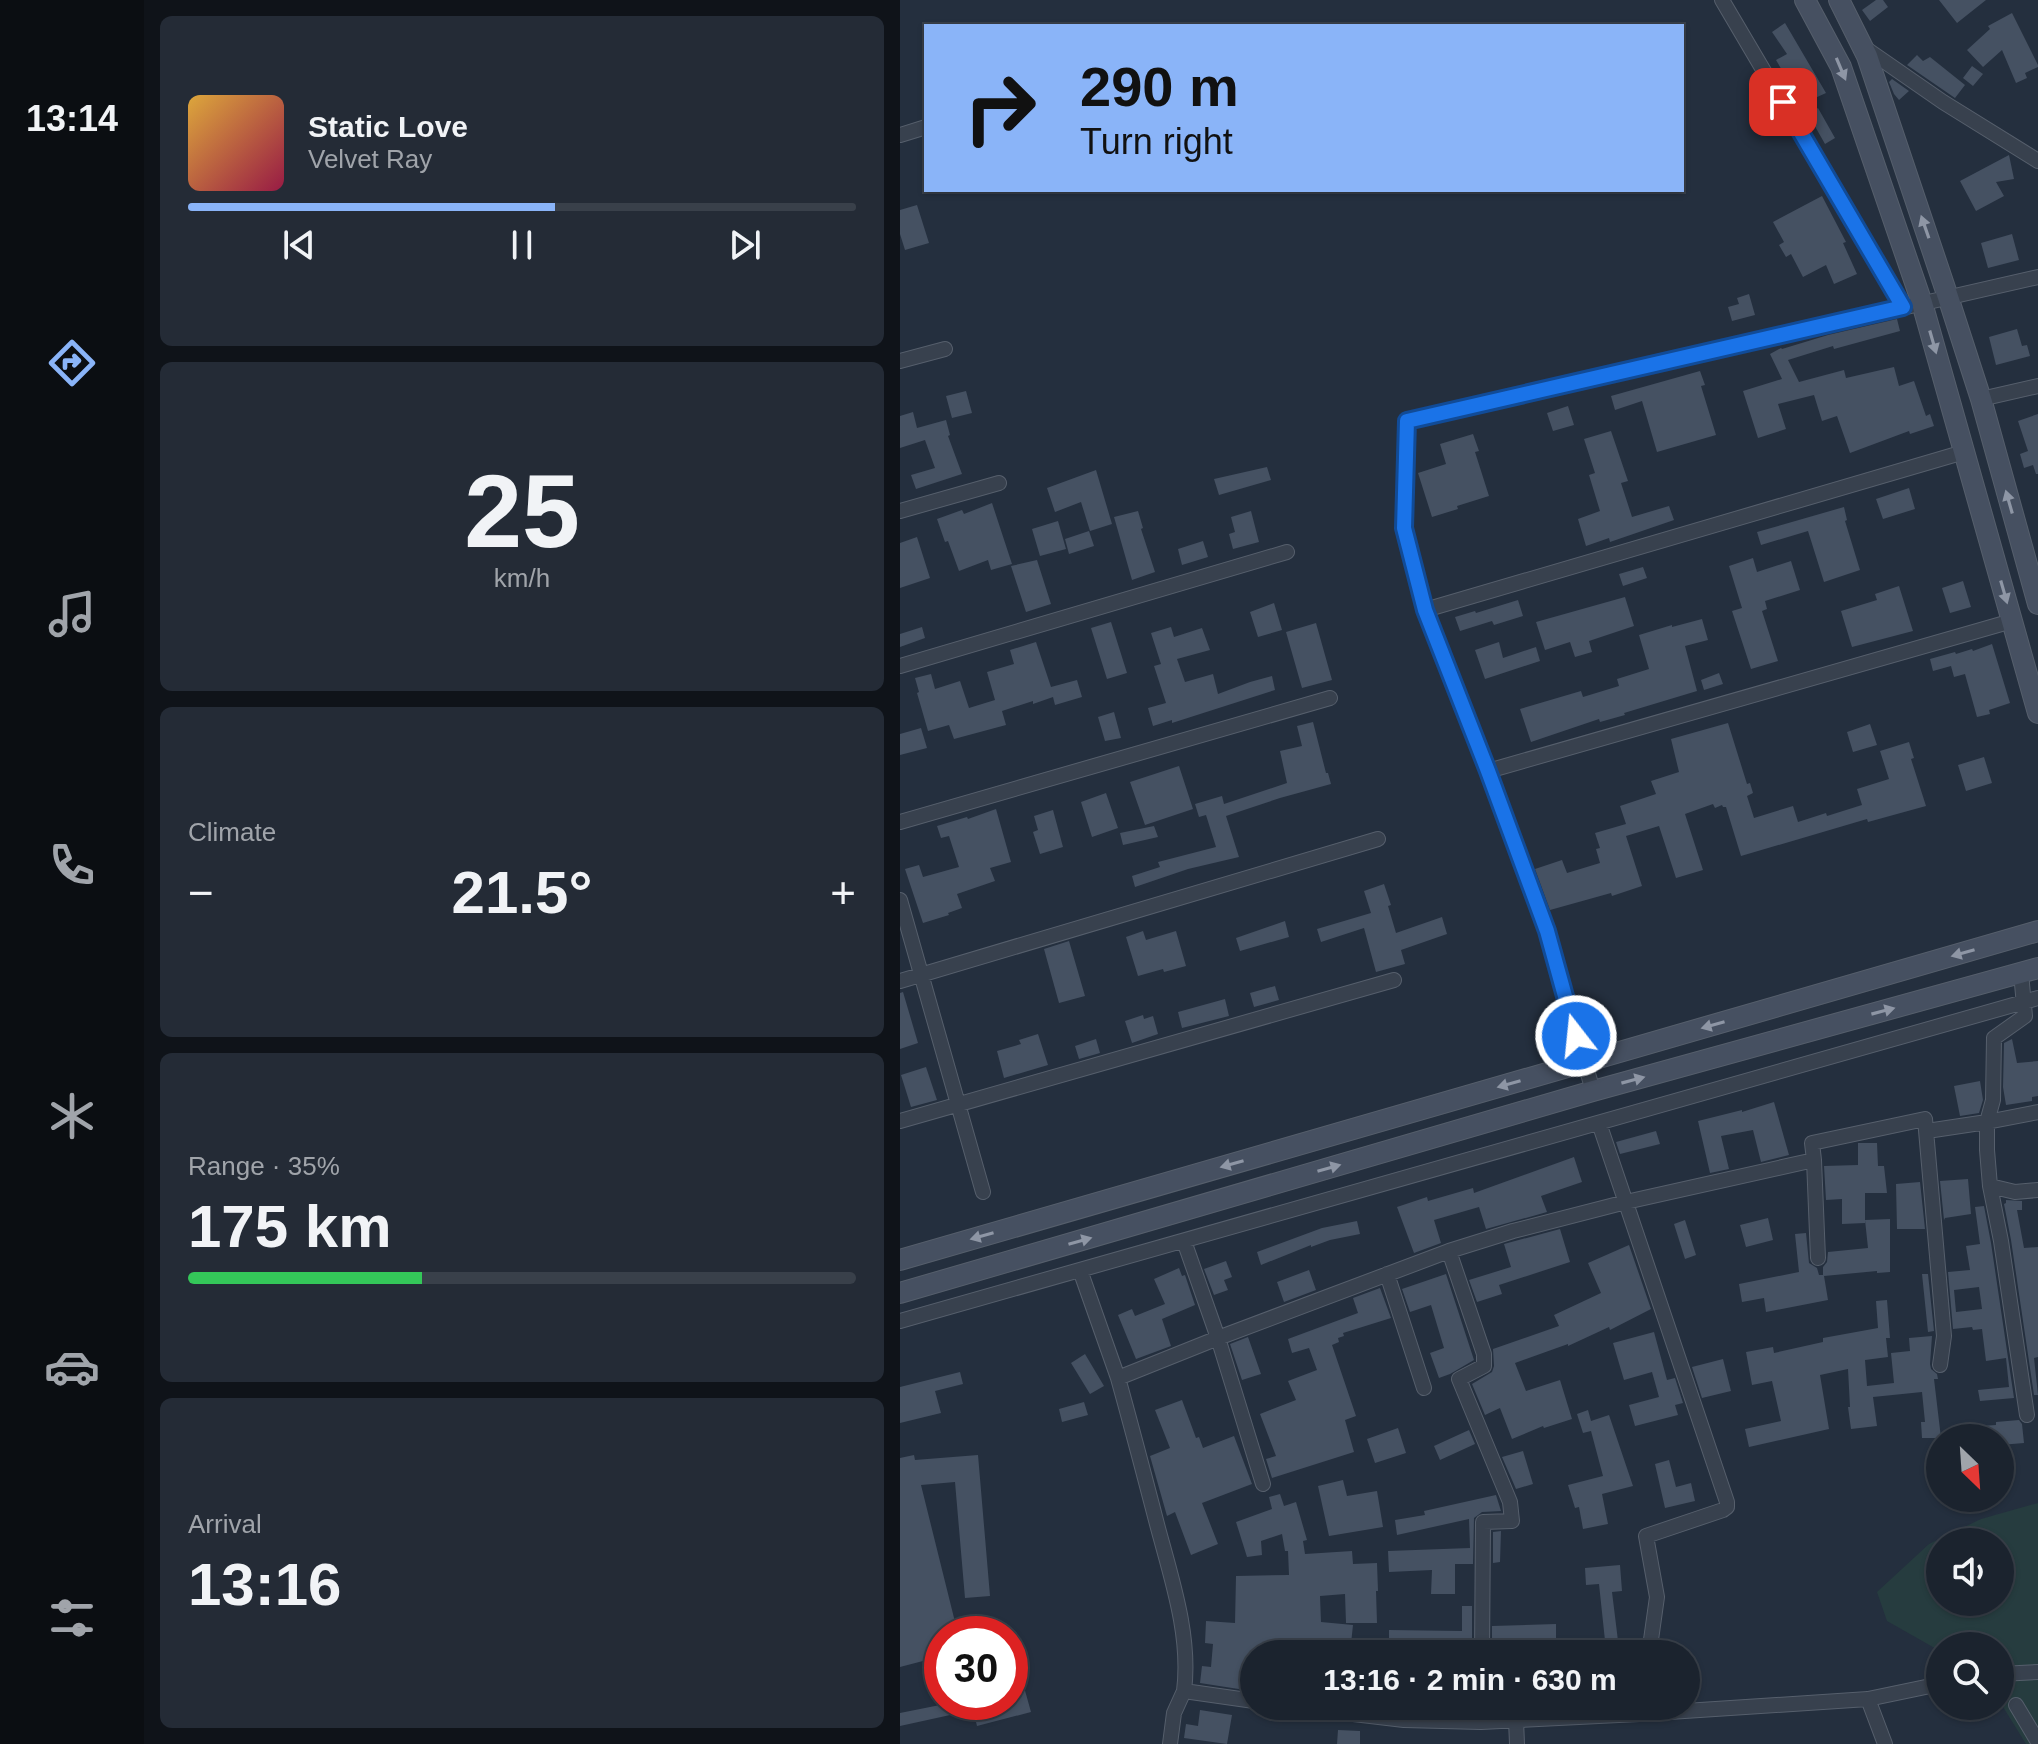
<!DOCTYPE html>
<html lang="en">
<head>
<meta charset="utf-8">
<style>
  body { margin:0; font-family:Helvetica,sans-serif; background:#242b36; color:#f1f3f6; height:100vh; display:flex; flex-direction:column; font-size:30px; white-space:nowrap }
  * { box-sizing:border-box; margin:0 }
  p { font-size:26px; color:#a0a4aa }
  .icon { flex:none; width:44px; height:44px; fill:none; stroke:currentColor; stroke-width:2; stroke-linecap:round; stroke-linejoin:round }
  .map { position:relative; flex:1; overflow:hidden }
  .side { display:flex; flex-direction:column; gap:16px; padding:16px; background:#0f1319; width:756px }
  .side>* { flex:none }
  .hud { position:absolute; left:24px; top:24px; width:760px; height:168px; border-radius:0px; box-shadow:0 2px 6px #0004,0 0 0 2px #39404a; background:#8ab4f8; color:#111; overflow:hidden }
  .needle { width:52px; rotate:155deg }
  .fabs { position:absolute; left:1026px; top:1424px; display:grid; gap:16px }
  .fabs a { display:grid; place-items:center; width:88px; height:88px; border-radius:50%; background:#1b232e; box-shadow:0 2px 6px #0004,0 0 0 2px #39404a; font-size:40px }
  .speed { position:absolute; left:24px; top:1616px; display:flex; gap:16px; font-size:40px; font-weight:700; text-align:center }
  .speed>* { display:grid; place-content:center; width:104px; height:104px; border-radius:50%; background:#1b232e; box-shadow:0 2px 6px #0004,0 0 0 2px #39404a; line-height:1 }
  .speed .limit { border:12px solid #d22; background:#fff; color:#111 }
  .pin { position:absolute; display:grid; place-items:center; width:68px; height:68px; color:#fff; margin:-34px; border-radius:16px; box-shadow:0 4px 12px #0006 }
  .me { position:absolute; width:88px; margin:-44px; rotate:344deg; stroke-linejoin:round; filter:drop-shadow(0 0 6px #0008) }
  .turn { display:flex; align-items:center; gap:28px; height:168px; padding:0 24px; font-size:36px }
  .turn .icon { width:104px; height:104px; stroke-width:2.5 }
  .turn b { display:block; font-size:56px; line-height:68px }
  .big { font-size:60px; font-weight:600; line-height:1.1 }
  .side .widget { flex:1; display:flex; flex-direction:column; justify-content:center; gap:12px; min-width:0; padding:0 28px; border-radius:12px; background:#242b36 }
  .side .dial { align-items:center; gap:0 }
  .dial b { font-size:104px; line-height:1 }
  .song { display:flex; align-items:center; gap:24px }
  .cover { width:96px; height:96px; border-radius:12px; background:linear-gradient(135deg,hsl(40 70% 55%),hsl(340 70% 35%)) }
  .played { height:8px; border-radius:4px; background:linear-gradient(90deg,#8ab4f8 55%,#39404a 55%) }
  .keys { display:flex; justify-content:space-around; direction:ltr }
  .heat { display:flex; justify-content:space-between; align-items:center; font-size:44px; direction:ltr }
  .charge { height:12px; border-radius:6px; background:linear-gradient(90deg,#34c759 35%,#39404a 0) }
  .trip { position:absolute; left:340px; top:1640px; width:460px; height:80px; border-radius:40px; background:#1b232e; box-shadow:0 2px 6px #0004,0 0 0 2px #39404a; font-weight:600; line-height:80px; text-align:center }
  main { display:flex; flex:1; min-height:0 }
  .tabs { display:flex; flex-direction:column; width:144px; justify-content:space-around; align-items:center; background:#0b0e12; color:#a0a4aa }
  .tabs .icon { width:56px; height:56px }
  .tabs .current { color:#8ab4f8 }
  .tabs b { font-size:36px; color:#f1f3f6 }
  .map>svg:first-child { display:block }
  .green { fill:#263c3f; fill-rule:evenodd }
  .building { fill:#455162; fill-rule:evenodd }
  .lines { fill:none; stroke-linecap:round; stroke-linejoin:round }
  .street-casing { stroke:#565f6c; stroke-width:16 }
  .secondary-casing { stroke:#565f6c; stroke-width:22 }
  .street { stroke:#38414e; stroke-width:14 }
  .secondary { stroke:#465061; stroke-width:20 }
  .oneway { fill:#8e96a5 }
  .route-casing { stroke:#114b97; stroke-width:20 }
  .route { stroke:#1a73e8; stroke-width:14 }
</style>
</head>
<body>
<main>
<nav class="tabs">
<b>13:14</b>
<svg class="icon current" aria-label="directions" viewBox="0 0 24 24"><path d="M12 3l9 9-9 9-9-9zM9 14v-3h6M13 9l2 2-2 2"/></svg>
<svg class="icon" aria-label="music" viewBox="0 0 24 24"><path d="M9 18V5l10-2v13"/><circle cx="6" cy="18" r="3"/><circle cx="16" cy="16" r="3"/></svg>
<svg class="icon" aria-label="phone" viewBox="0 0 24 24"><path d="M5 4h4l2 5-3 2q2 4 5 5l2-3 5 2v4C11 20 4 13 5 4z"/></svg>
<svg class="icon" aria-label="climate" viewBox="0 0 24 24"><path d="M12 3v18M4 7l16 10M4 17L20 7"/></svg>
<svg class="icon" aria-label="car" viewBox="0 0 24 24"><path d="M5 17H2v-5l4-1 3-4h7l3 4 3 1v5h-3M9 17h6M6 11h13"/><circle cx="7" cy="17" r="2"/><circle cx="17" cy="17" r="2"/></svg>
<svg class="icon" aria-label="filters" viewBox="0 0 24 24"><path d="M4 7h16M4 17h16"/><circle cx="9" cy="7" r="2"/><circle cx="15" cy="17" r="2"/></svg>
</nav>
<section class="side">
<div class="widget">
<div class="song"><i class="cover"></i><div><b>Static Love</b><p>Velvet Ray</p></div></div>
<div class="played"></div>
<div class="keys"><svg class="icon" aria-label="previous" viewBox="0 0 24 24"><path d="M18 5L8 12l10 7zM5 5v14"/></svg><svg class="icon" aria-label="pause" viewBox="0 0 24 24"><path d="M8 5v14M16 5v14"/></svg><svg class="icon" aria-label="next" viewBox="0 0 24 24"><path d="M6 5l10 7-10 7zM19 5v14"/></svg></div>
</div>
<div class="widget dial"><b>25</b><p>km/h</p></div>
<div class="widget"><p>Climate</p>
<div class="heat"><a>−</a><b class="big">21.5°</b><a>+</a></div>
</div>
<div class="widget"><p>Range · 35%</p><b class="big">175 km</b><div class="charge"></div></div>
<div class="widget"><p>Arrival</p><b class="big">13:16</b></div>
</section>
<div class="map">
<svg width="1138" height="1744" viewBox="0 0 1138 1744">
  <rect width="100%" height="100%" fill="#242f3e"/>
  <path class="green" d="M1138 1503V1744H1126L1100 1702V1646H1040V1651L987 1621 977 1592 1029 1544 1081 1519ZM1040 1542H1100V1602H1040Z"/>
  <path class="building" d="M976 0H983L988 7 970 21 962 10Z
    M1039 0H1086L1057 23Z
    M1112 13 1138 65V67L1125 73 1127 78 1116 83 1102 50 1083 67 1067 50 1090 29 1088 26Z
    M885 23 926 93 915 98 909 87 896 94 876 60 887 54 872 32Z
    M1017 55 1023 61 1030 57 1065 85 1055 98 1007 65Z
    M1072 66 1083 74 1073 86 1063 78Z
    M992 79 1009 91 999 100 994 94 989 82Z
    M918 108 935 138 925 144 908 114Z
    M1109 155 1114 179 1096 182 1104 196 1076 211 1060 181Z
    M922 196 946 242 943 243 957 274 934 284 926 265 903 277 891 254 886 257 879 245 884 242 873 222Z
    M17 205 29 243 5 250 0 234V210Z
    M1112 234 1119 260 1088 268 1081 243Z
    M849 294 855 315 832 321 828 307 839 304 837 298Z
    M997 319 1000 331 934 349 933 346 888 360 899 382 944 370 946 378 994 367 999 386 1014 381 1026 416 1030 414 1034 426 1010 434 1009 431 950 453 937 416 922 421 914 395 878 404 886 429 858 438 843 391 882 379 870 354 881 348 882 349 928 335Z
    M1117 329 1122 346 1127 345 1130 356 1096 365 1089 337Z
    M800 371 805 385 801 386 816 435 757 452 742 401 715 410 711 396Z
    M66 391 72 413 52 418 46 396Z
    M668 406 674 425 653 431 647 413Z
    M13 412 17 428 46 420 50 435 48 436 62 474 16 489 11 475 35 468 25 440 0 448V416Z
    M1138 414V474H1136L1133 465 1124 468 1120 454 1128 451 1118 421Z
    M711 431 728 481 721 483 732 517 769 506 774 520 710 542 709 538 686 546 678 519 700 511 689 475 695 473 684 439Z
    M573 434 579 451 575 452 589 496 557 506 558 509 532 517 518 473 546 464 540 444Z
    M367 467 371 480 319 495 314 479Z
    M196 470 212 524 190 531 181 502 155 512 147 488Z
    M1009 488 1015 509 983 519 976 499Z
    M92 503 112 564 91 570 88 560 59 571 48 541 45 542 37 519 62 510 64 514Z
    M944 507 947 520 945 521 960 570 924 582 908 531 861 545 857 532Z
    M238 511 243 528 241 529 255 572 232 580 214 517Z
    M351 511 359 542 333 549 329 534 335 532 331 517Z
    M158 521 166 549 140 556 132 529Z
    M189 531 194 546 169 554 165 539Z
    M17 537 30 578 0 588V543Z
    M303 541 308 557 282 565 278 549Z
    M853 558 857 572 891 561 900 590 865 601 867 609 862 611 878 661 851 669 832 611 842 608 829 566Z
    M137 560 151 604 126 612 111 566Z
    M743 567 747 578 723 586 719 574Z
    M1063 581 1071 607 1050 613 1042 588Z
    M999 586 1013 631 952 647 941 611 977 600 975 594Z
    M725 597 734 626 689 641 692 652 675 657 670 642 645 650 636 622Z
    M618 600 623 616 594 625 592 621 560 631 555 617 575 611 576 613Z
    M374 603 382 630 358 637 350 612Z
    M802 619 808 640 785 646 797 691 724 713 725 715 700 722 699 719 631 742 620 709 681 691 683 697 719 686 717 679 749 669 739 635 772 625V627Z
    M211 622 227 673 207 679 191 628Z
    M416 623 432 680 402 688 386 632Z
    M22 627 25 638 0 647V634Z
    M271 627 274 637 302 628 310 650 277 659 285 682 313 674 318 694 350 682 372 676 375 690 272 723V720L253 726 248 708 266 703 254 666 261 664 251 633Z
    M136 642 151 687 177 680 182 697 155 705 153 697 133 704V701L102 711 106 725 54 739 49 725 28 731 17 693 19 692 15 678 31 674 35 689 60 681 69 708 95 700 87 672 114 664 110 650Z
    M599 642 603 658 636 647 640 661 585 679 575 650Z
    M1092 644 1110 703 1089 710 1090 714 1077 717 1065 674 1054 677 1051 666 1033 671 1030 659 1055 652 1056 654 1072 649 1073 651Z
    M819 673 823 684 804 690 801 680Z
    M214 712 221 738 205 741 198 717Z
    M413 722 426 773H428L431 784 380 798 326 816 339 857 288 869 235 887 232 876 260 867 258 862 316 847 306 815 299 817 295 804 322 796 324 804 387 783 380 751 402 746 397 726Z
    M828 723 847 784 850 783 853 793 847 796 854 818 893 806 898 822 926 813 927 816 962 805 957 789 989 779 980 751 1009 742 1014 758 1011 759 1026 806 968 822 967 819 841 856 826 807H823L822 805 815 808 813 804 785 814 803 870 776 878 759 826 726 836 742 886 712 896 711 893 650 910 635 869 662 860 667 873 700 863 696 849 700 848 695 833 726 824 720 806 756 794 751 781 779 772 771 739Z
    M970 724 977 745 953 752 947 732Z
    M21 728 27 748 0 755V734Z
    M1084 757 1092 783 1066 791 1058 765Z
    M279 766 293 809 245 825 230 782Z
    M206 793 218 828 192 837 181 802Z
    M96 809 111 862 90 868 95 881 57 894 62 908 48 913 49 915 23 923 5 869 19 865 23 877 59 867 49 836 41 838 37 826 67 817 68 819Z
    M153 810 163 847 140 854 133 832 138 830 134 816Z
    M254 826 258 837 223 845 220 833Z
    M484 884 491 905 488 906 496 933 542 917 547 934 501 950 505 964 476 972 464 928 421 942 417 929 471 913 464 891Z
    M385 921 389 937 340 951 336 938Z
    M243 931 246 940 276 931 286 966 264 972 263 969 238 976 226 937Z
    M169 941 185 996 159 1003 144 949Z
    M375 986 379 1000 354 1007 350 993Z
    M3 992 18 1043 0 1049V993Z
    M325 999 329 1016 282 1028 278 1012Z
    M243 1015 244 1019 253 1016 258 1034 232 1043 225 1021Z
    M138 1034 148 1065 104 1078 97 1051 121 1044 119 1040Z
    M196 1039 200 1053 179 1059 175 1046Z
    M1112 1039 1117 1063 1138 1061V1096L1132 1097V1101L1106 1105 1103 1087 1104 1043Z
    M26 1067 37 1100 11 1107 1 1075Z
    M1080 1081 1083 1100 1079 1113 1060 1116 1054 1086Z
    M874 1102 889 1155 861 1162 853 1130 821 1136 829 1169 810 1173 798 1121 842 1110V1112Z
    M756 1131 760 1144 720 1154 716 1142Z
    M958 1143H977L978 1166H984L987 1193H965V1223L942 1224V1199L926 1200 924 1166 958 1165Z
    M674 1157 682 1182 641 1196 647 1212 586 1229 579 1207 534 1220 541 1243 514 1253 497 1207 527 1197 528 1201 573 1188 574 1193Z
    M1068 1179 1071 1214 1045 1218 1044 1220 1040 1181Z
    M1020 1182 1025 1229H997L996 1184Z
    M1106 1200 1122 1201V1210H1117L1124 1248 1138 1247V1357L1134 1358 1138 1395H1134L1111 1240 1104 1204 1106 1203Z
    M1084 1206 1091 1243 1114 1398 1080 1401 1078 1390 1109 1387 1106 1358 1086 1361 1082 1329 1073 1330 1072 1327 1053 1329 1048 1272 1070 1270 1066 1246 1080 1244 1075 1207ZM1079 1287 1082 1309 1056 1312 1054 1290Z
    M868 1218 873 1240 846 1247 840 1225Z
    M990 1219V1272L977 1273V1271L924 1276 928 1300 866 1312 864 1298 842 1302 839 1284 899 1272 895 1234 906 1233 909 1263 917 1268 919 1275H923V1267L927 1262 928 1252 968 1248 965 1220Z
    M785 1220 796 1255 785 1259 774 1224Z
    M457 1221 460 1234 430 1240 411 1247V1245L361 1265 357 1252 422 1228Z
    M660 1229 670 1262 599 1285 602 1294 577 1302 569 1280 611 1267 604 1244Z
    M729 1245 751 1309 710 1330 709 1327 668 1346V1344L615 1363 626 1391 660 1380 672 1419 644 1428 643 1426 612 1439 600 1408 585 1415 572 1384 592 1372 594 1366 593 1349 659 1326 654 1315 701 1293 688 1263Z
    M326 1261 332 1277 324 1280 328 1290 314 1295 304 1269Z
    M279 1268 282 1276 285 1275 295 1305 262 1319 271 1346 236 1359 218 1315 232 1309 235 1316 265 1304 254 1279Z
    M409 1270 416 1290 384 1302 377 1282Z
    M546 1274 574 1360 550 1374 539 1378 530 1353 544 1348 531 1305 510 1312 502 1289Z
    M1022 1274H1028L1034 1331 1028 1332Z
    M480 1288 491 1318 443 1333 444 1336 438 1338 439 1342 432 1345 456 1416 445 1420 454 1452 372 1478 366 1459 376 1456 360 1414 396 1400 388 1381 417 1370 409 1348 392 1353 388 1339 458 1313 453 1298Z
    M987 1300 990 1338H986L988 1357 965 1360 967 1386 994 1383 991 1353 1010 1351 1009 1338 1032 1336 1030 1364 1031 1369 1037 1374 1038 1379H1034L1041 1438H1022L1021 1422H1025L1022 1392 973 1397 977 1426 951 1429 948 1407H950L948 1369 920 1375 929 1429 849 1447 845 1429 881 1421 872 1381 852 1385 846 1352 873 1347 874 1353 923 1342V1338L978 1328 976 1301Z
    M754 1332 767 1380 775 1378 783 1403 775 1405 778 1415 735 1426 729 1405 759 1397 752 1372 724 1380 713 1343Z
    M348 1337 361 1374 342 1380 330 1344Z
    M185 1354 204 1386 190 1394 171 1363Z
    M823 1359 831 1391 802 1398 792 1367Z
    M60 1372 63 1384 35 1391 41 1413 0 1423V1387Z
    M282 1400 296 1438 299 1437 303 1448 334 1436 352 1484 302 1503 318 1544 291 1555 275 1512 267 1516 250 1456 270 1448 255 1410Z
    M184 1402 188 1415 162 1422 159 1409Z
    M688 1410 691 1421 709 1415 733 1486 702 1494 708 1524 683 1529 679 1507 675 1508 668 1485 703 1476 691 1431 683 1433 677 1414Z
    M1119 1420 1122 1424 1124 1443 1100 1445V1438H1081V1426L1096 1425V1422Z
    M498 1428 506 1453 475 1463 467 1439Z
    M569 1430 575 1444 540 1460 534 1446Z
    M623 1451 633 1484 616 1489 602 1457Z
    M14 1455 15 1460 78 1455 90 1596 65 1598 55 1482 21 1485 58 1634H42V1656L0 1667V1458Z
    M769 1460 776 1487 791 1483 795 1501 765 1508 755 1464Z
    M443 1480 447 1496 477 1491 483 1527 429 1536 418 1486Z
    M380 1494 384 1506 396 1502 407 1540 403 1541 405 1554 452 1551 453 1564 477 1563 478 1591H476L477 1623H446L445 1594 420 1596 421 1622 453 1625 450 1653 424 1651V1647H360V1654H354V1665L347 1664 345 1690 300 1683 302 1666 311 1667 313 1644 305 1643 306 1621 335 1623 336 1576 389 1575 388 1551H385L382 1534 361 1541 362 1555 347 1557 336 1522 372 1509 369 1497Z
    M596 1495 601 1511 582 1512 574 1518 573 1564H555V1594H531L532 1570 489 1572 488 1551 570 1548 569 1519 497 1535 495 1520 525 1515 524 1511Z
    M601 1531 600 1562 593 1563V1532Z
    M720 1565 722 1591 712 1592 719 1649 706 1650 699 1584 686 1585 685 1568Z
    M562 1606H572V1647H529V1654H501V1644H489V1630L562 1631Z
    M656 1624V1643L592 1646V1626Z
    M124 1687 131 1712 77 1726 73 1710 0 1726V1713L55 1702H110V1691Z
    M300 1710 332 1715 327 1744 284 1738 286 1724 298 1726Z
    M438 1730 460 1731V1744H437Z"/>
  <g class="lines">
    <defs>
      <path id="street" d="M822 0 1003 307
        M965 48 1043 102 1138 161
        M0 135 26 127
        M0 361 45 349
        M1081 399 1138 386
        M0 511 99 483
        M525 610 1064 452
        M0 666 387 552
        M588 771 1112 621
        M0 822 430 698
        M0 900 83 1192
        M1121 973 1125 1016 1094 1038 1093 1100 1087 1122V1150L1090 1186 1115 1192 1138 1190
        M0 981 478 839
        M693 1091 647 931 588 771 525 610 504 528 507 421 1138 277
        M0 1121 494 980
        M699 1123 827 1502V1507L823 1510 746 1536 757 1597 749 1654
        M1027 1131 1087 1122 1138 1112
        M1090 1186 1101 1241 1127 1415
        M284 1241 318 1338 363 1484
        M549 1251 584 1354V1366L559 1379 610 1502 612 1521 583 1522 582 1654
        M918 1258 914 1160 912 1143 1025 1119 1044 1336 1040 1365
        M180 1270 218 1378
        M487 1274 524 1388
        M0 1321 1138 998
        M1100 1674 1138 1672
        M284 1691C291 1637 272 1580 258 1528 245 1478 232 1428 218 1378L318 1338 549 1251 613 1231 726 1202 914 1160
        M968 1699 985 1744
        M1116 1705 1138 1742
        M386 1706 504 1720 581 1722 739 1714 968 1699 1040 1684
        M616 1720 617 1744
        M270 1744 274 1713 284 1691 354 1701"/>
      <path id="secondary" d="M905 0 941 67 1022 303 1138 713
        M939 0 967 56 1048 297 1081 399 1138 604
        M0 1260 1138 931
        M0 1293 693 1091 1138 968"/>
    </defs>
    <use href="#street" class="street-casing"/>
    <use href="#secondary" class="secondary-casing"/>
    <use href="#street" class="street"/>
    <use href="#secondary" class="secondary"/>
  </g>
  <defs><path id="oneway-solid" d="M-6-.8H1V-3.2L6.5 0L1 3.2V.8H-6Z" transform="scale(2)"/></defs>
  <g class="oneway">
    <use href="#oneway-solid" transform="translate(941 69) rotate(67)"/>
    <use href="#oneway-solid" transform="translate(1025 227) rotate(-109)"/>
    <use href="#oneway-solid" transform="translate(1033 342) rotate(74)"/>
    <use href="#oneway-solid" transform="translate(1109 502) rotate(-106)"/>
    <use href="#oneway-solid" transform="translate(1104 592) rotate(74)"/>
    <use href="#oneway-solid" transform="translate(1063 953) rotate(164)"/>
    <use href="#oneway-solid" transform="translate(983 1011) rotate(-15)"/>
    <use href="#oneway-solid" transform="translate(813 1025) rotate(164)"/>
    <use href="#oneway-solid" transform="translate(733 1080) rotate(-15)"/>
    <use href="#oneway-solid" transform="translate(609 1084) rotate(164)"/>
    <use href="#oneway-solid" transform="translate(332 1164) rotate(164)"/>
    <use href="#oneway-solid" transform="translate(429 1168) rotate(-16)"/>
    <use href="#oneway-solid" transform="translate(82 1236) rotate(164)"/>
    <use href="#oneway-solid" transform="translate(180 1241) rotate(-16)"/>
  </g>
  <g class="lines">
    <defs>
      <path id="route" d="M676 1036 647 931 588 771 525 610 504 528 507 421 1003 307 883 102"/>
    </defs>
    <use href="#route" class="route-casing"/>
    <use href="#route" class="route"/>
  </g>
</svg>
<div class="fabs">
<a><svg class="needle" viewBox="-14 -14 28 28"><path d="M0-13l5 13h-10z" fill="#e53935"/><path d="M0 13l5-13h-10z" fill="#a0a4aa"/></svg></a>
<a><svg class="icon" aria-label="sound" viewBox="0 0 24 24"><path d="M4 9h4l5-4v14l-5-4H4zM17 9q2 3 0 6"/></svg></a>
<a><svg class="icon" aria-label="search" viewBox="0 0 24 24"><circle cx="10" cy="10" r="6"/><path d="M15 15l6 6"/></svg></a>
</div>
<div class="speed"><div class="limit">30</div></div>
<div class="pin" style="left:883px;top:102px;background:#d93025"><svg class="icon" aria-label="arrive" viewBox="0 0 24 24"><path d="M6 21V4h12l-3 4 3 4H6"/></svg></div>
<svg class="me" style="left:676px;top:1036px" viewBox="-20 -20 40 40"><circle r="17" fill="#1a73e8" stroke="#fff" stroke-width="3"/><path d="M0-11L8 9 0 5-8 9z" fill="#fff"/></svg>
<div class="trip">13:16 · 2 min · 630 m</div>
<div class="hud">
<div class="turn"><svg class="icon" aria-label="right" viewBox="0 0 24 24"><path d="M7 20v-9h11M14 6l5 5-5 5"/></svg><div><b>290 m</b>Turn right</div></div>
</div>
</div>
</main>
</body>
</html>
